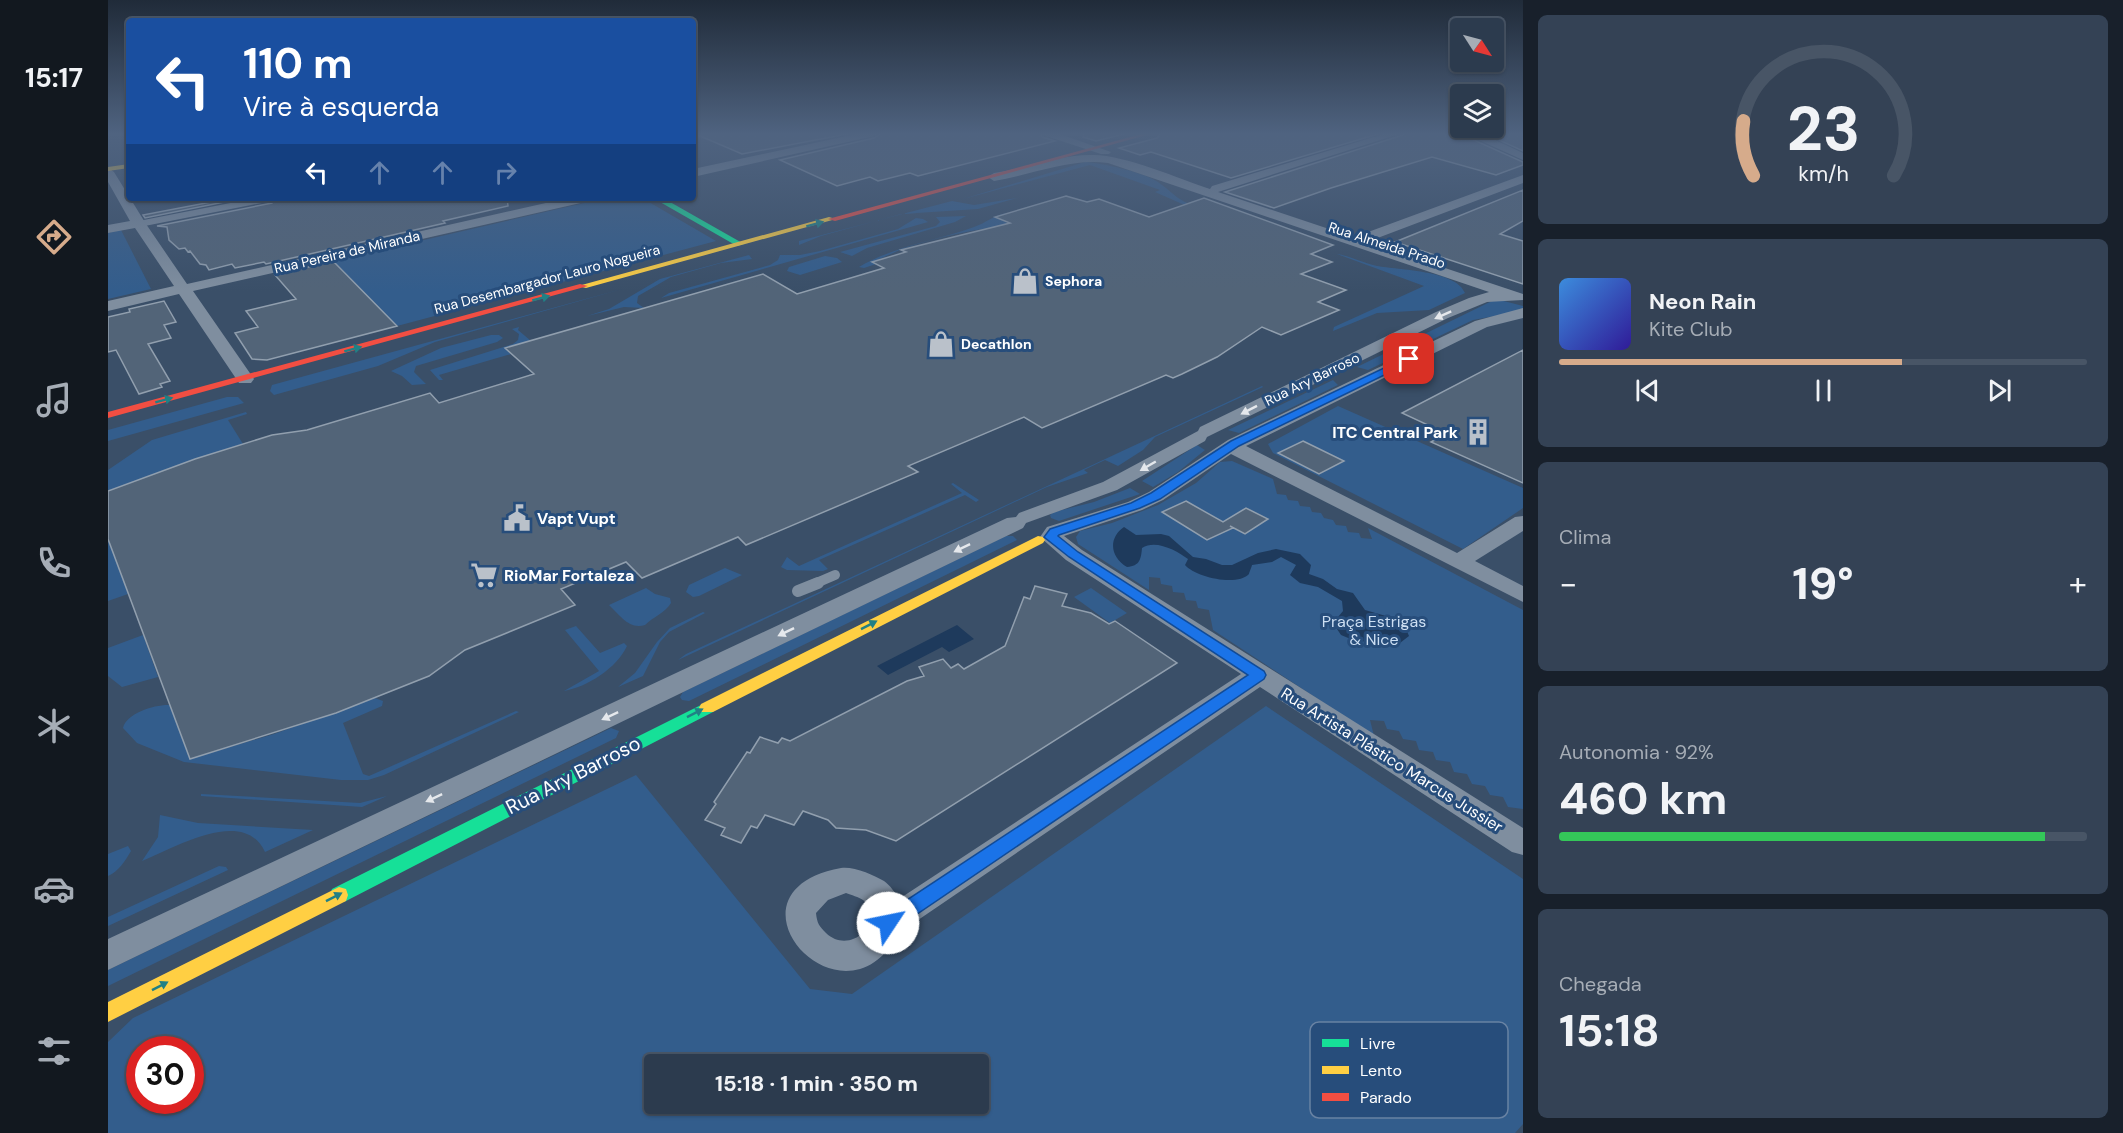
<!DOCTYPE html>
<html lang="pt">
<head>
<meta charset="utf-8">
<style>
  body { margin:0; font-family:"DM Sans",sans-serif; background:#344255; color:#f1f3f6; height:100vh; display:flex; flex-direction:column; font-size:22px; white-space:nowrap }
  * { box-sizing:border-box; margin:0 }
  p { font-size:20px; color:#a6adb6 }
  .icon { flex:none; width:33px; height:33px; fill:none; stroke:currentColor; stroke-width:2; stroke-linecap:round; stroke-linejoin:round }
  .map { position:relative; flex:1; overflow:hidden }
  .side { display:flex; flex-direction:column; gap:15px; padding:15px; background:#18202b; width:600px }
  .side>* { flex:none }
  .hud { position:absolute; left:18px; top:18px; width:570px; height:183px; border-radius:6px; box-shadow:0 2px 4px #0004,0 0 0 2px #485566; background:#1a4fa0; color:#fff; overflow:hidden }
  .needle { width:39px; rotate:126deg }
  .fabs { position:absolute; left:1342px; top:18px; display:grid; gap:12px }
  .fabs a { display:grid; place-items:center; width:54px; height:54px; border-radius:6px; background:#2c3b4e; box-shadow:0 2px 4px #0004,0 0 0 2px #485566; font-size:30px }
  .speed { position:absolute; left:18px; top:1036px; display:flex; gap:12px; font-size:30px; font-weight:700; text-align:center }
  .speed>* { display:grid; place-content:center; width:78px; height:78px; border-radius:50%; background:#2c3b4e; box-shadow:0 2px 4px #0004,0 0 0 2px #485566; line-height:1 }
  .speed .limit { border:9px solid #d22; background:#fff; color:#111 }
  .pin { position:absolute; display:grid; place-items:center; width:51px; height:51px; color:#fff; margin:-26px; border-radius:12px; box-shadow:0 3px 9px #0006 }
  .me { position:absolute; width:66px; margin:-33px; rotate:56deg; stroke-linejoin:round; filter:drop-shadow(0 0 4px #0008) }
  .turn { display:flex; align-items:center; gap:21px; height:126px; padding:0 18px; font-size:27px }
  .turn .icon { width:78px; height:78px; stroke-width:2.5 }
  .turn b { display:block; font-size:42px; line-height:51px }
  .lanes { display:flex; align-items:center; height:57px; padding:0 18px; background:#0003; justify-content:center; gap:30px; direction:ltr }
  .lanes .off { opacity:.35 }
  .big { font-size:45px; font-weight:700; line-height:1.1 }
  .side .card { flex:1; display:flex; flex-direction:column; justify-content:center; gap:9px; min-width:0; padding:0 21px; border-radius:9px; background:#344255 }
  .side .dial { align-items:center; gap:0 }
  .dial svg { height:156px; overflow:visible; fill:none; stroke:#485566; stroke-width:7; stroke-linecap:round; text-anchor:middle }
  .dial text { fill:#f1f3f6; stroke:none }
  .song { display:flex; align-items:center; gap:18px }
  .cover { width:72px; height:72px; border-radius:9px; background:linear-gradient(135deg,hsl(210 70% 55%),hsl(250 70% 35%)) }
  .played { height:6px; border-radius:3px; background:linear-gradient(90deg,#d6ab8b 65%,#485566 65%) }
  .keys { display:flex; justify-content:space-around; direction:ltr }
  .heat { display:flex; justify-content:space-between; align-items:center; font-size:33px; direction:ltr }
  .charge { height:9px; border-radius:4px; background:linear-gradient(90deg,#34c759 92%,#485566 0) }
  .trip { position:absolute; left:536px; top:1054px; width:345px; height:60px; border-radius:6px; background:#2c3b4e; box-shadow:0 2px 4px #0004,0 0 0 2px #485566; font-weight:700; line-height:60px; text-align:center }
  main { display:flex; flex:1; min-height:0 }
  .dock { display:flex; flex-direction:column; width:108px; justify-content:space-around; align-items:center; background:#12181f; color:#a6adb6 }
  .dock .icon { width:42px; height:42px }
  .dock .current { color:#d6ab8b }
  .dock b { font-size:27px; color:#f1f3f6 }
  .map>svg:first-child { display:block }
  .green { fill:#335d8c; fill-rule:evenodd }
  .water { fill:#1e3a5c }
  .building { fill:#526478; stroke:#919fae; stroke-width:1.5 }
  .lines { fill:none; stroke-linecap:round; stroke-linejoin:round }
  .lane-far2 { stroke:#7f8e9f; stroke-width:6 }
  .lane-far1 { stroke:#7f8e9f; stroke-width:10 }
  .lane { stroke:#7f8e9f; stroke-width:12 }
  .street { fill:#7f8e9f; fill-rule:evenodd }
  .fast { fill:#16e098; fill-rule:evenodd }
  .slow { fill:#ffcf43; fill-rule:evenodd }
  .jam { fill:#f24e42; fill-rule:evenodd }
  .oneway { fill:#218085 }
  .oneway2 { fill:#e5e8ec }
  .route { fill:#1a73e8; stroke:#114b97; stroke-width:1.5 }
  .labels { text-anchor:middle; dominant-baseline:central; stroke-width:6; stroke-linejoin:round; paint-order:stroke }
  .far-street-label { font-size:14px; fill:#fff; stroke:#274d7b }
  .far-poi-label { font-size:14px; font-weight:bold; fill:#fff; stroke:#274d7b; text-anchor:start }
  .poi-label { font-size:16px; font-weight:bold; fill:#fff; stroke:#274d7b; text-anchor:start }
  .park-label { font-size:16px; fill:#cddff3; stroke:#274d7b }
  .street-label { font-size:16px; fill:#fff; stroke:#274d7b }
  .near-street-label { font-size:20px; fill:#fff; stroke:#274d7b }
  .key { fill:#274d7b; stroke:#6882a3; stroke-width:1.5 }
  .key-label { font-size:16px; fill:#fff }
</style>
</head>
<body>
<main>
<nav class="dock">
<b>15:17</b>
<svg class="icon current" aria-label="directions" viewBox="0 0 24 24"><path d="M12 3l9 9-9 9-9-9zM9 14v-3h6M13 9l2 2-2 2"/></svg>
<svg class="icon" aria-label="music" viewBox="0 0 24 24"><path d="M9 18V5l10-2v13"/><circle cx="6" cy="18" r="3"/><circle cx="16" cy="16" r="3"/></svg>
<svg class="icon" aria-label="phone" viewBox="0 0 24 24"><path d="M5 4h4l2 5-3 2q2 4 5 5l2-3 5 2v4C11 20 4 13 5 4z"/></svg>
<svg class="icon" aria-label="climate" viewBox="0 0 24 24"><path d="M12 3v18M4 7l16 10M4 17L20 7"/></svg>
<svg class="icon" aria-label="car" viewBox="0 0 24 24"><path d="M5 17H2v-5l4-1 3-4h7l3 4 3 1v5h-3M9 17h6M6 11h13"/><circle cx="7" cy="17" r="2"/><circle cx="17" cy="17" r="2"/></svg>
<svg class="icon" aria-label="filters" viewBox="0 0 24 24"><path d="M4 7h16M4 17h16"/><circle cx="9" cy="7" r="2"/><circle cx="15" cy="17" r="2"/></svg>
</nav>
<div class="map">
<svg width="1415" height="1133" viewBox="0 0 1415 1133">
  <rect width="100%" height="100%" fill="#3a4f68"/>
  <path class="green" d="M977 162C994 163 1035 172 1050 182 1067 194 1067 199 1089 207L1088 210 1047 192 1052 190 982 165 855 199Z
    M498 198H534L608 241 289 326 225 261Z
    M909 198 870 209 793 214 713 236 691 245V241L844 201 866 205Z
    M899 213 888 217 903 225C867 229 829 237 794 249 784 253 775 258 765 262L768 264 756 268 751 267C786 246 828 241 866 227 878 223 886 215 899 213Z
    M858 216 847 222 759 248 744 256 732 252 828 226 832 222 828 217Z
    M808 218 815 219 820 222 553 298 561 293 662 265 670 260 672 255H692L712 251 790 229Z
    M13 230 43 289 0 299V233Z
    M1229 254C1242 256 1256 263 1269 266 1290 270 1348 270 1357 293L1321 310 1269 313 1225 331 1226 327 1316 286Z
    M641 255 644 259 613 263 563 277 530 296 529 303 536 308 516 307 479 316 501 309 552 279Z
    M717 256 729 258 734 262 692 275 679 271 681 267Z
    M514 289 327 342 270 366 166 395 162 391 164 385Z
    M1388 299 1415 306V311L1365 320 1260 370 1249 367Z
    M411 327 410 330 423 341 397 348 403 354 331 375 335 380H331L322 370 405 344 410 340 411 334 404 329Z
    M383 335H391L395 338 389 342 308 366 306 372 318 384 304 385 294 376 283 371 333 348Z
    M1225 380 1230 385 1131 433 1120 430Z
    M1154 386 1155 387 1047 437 1035 450 1010 466 997 460 976 470 980 473 939 487 570 660 578 654Z
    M119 397H130L136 403 0 441V430Z
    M1230 406 1415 488V508L1355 549 1165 453 1160 444Z
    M138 412 139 414 120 420 135 444 0 491V470L44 440Z
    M1089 445 1097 450 1070 472 1045 487 1034 481Z
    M1124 461 1165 479 1169 494 1178 495 1180 500 1190 501 1192 506 1202 507 1204 512 1213 513 1216 518 1225 520 1228 525 1238 526 1240 532 1251 533 1253 538 1264 539 1260 528 1415 610V809L1400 807 1395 797 1382 795 1377 786 1364 784 1359 774 1346 772 1342 762 1328 760 1325 752 1311 750 1308 741 1295 739 1291 731 1279 729 1276 721 1262 720 1266 736 1105 630 1101 610 1090 608 1088 601 1078 600 1076 593 1065 592 1064 586 1053 584 1052 578 1041 577V590L970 544 968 537 972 531 1004 523 1050 505 1088 483 1112 462Z
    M845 483 871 500 868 502 857 495 711 560 720 569 715 571 679 570 673 567 679 557 691 566 854 493 843 484Z
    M1022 488 1032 494 951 521 943 518 942 515 946 512 986 502Z
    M898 536H905L909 540 581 701 574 700 572 697 575 692Z
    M1 539 20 594 0 601V540Z
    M617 568 634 575 591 596 585 597 578 592 581 585Z
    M538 588 547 594 562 598 563 603C557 613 545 617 537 625 521 630 512 615 501 605Z
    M983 588 1019 613 1002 623 966 597Z
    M595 612 597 613 561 632 552 642 535 676 510 687 527 673 549 642 562 628Z
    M468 626 492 653 516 643 519 646C509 668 479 687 456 691L491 671 457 630Z
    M35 635 50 677 14 687 0 676V648Z
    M267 698 275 701 274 706 235 723 255 774 261 776 408 711 411 712 276 775 260 780H233L76 762 29 743 15 728C18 713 48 704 62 705L82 759 166 734Z
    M1158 706 1415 879V1124L1407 1133H0V1042L25 1018 528 775 702 989 744 994ZM32 1050H82V1101H32ZM546 1065H870V1104H546Z
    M503 728 511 731 508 738 0 986V970Z
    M93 794 252 803 279 796 254 807 93 796Z
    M52 815 90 823 205 830 157 852C136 806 66 848 34 861L50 837Z
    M20 846 23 851C17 861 11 871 0 876V854Z
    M111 866 118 867 120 870 0 926V917Z"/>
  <path class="water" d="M1016 527 1028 535 1053 534 1061 536 1085 557 1098 559 1114 565H1124L1150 553 1168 549 1192 554 1203 565 1201 574 1215 579 1229 589 1245 593 1257 610 1285 618 1298 629 1301 636 1288 646 1245 640 1233 635 1225 623 1235 611 1234 601 1210 587 1192 583 1182 575 1188 565 1173 557 1164 562 1144 565C1144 566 1141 573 1141 574 1129 587 1087 577 1077 565L1080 559C1069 551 1048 539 1034 548 1033 559 1032 566 1019 567 1002 557 1000 538 1016 527Z
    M849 625 866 639 841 652 834 647 780 675 769 666Z"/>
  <path class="building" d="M585 133H744L634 154Z
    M773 133H932L934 137 947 141 810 176 802 173 770 181 762 177 729 186 672 160 766 138Z
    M976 133H1020L988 141 975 137Z
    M1053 133H1273L1123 178 1043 152 1032 155 1011 148 1049 138Z
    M1296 133H1357L1359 137 1415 162V165L1388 175 1324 157 1223 188 1166 208 1117 192 1295 135Z
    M1376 133H1415V151Z
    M1415 190V221L1392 234 1415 241V284L1287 242Z
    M958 196 979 202 991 199 1041 217 1096 198 1225 245 1203 254 1224 262 1193 274 1238 290 1210 302 1231 310 1173 335 1154 327 1109 357 1074 374 1065 378 1058 375 934 428 916 417 800 466 810 472 638 545 630 537 534 578 518 562 453 589 467 605 357 650 321 676 228 713 82 759 0 539V491L87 459 164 435 199 430 322 393 331 403 426 374 397 348 655 274 689 294 776 268 764 262 798 252 793 250 902 223 887 217Z
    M124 198H136L37 218 35 215Z
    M168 198H399L400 206 335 221 337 223 158 264 156 262 127 268 124 264 101 270 98 265 92 264 82 251 80 252 77 248 71 249 61 240 59 227 49 226 164 203Z
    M225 261 289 326 159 360 144 359 127 333 150 327 138 311 188 299 167 275Z
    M56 301 68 322 56 325 63 338 40 344 62 381 52 384 54 387 31 394 8 350 0 352V317L22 312 21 309Z
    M1415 350V483L1323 442 1334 436 1315 428 1320 425 1294 413Z
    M1195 441 1236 461 1211 474 1170 453Z
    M1078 501 1115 522 1138 508 1160 519 1137 534 1122 526 1125 528 1099 540 1054 512Z
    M927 586 959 594 954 606 983 613 1001 624 1007 621 1069 663 788 841 758 830 728 828 720 820 695 811 686 825 657 815 649 828 643 826 633 843 613 835 617 828 597 820 608 804 606 802 639 752 642 753 652 737 670 743 674 738 682 741 799 681 816 676 811 667 835 659 843 668 850 664 856 669 897 646 916 597 922 599Z"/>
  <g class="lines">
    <path class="lane-far2" d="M31 224 163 198"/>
    <path class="lane-far1" d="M706 584 727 575"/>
    <path class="lane" d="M690 591 710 583"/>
    <path class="street" d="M753 133H771L766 136 585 177V169Z
      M934 133H949L1003 152 1001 154H993L935 135Z
      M1279 133H1294L1110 192 1251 239 1252 235 1415 175V183L1259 242 1415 294V300L1379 302 1340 318 1099 437 1097 441 1009 490 918 523 915 528 0 970V939L899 518 908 517 911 513 995 482 1090 431 1092 427 1328 312 1361 298 1381 292 1000 163C961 158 924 175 886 181L880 177 886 173C919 168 953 154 986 155 1016 155 1072 179 1102 189L1104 186Z
      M1359 133H1372L1415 153V160L1360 135Z
      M0 168 6 172 38 224 79 284 460 198H483L477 202 85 291 146 379 143 383H131L71 294 0 311V301L66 286 27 228 0 233V225L22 221 0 182Z
      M1415 308V318L1379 327 1138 446 1349 553 1407 517 1415 516V531L1367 561 1415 586V602L1123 454 1055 500 1034 510 956 536 974 550 1415 828V855L1404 852 1152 687 791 933C735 1039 603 892 733 868 745 866 766 875 776 881 782 885 787 893 791 899L1133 674 958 560 932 537 939 527 1020 502 1041 492 1120 440 1367 321ZM738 893C743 895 751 897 755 900 780 919 743 957 718 933 711 926 709 923 708 913L720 900Z"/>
    <path class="fast" d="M545 198H555L636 244 629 246Z
      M599 702 605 704 607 708 605 712 238 901 231 903 224 901 222 895 224 889Z"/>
    <path class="slow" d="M21 164V168L0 171V167Z
      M721 217 728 219 478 288 470 286Z
      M930 536 935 537 937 540 935 543 605 712H593L591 708 593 704Z
      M231 887 238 889 240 895 238 901 0 1022V1002Z"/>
    <path class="jam" d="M1037 133H1046L727 221 720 219Z
      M472 284 480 286 0 418V412Z"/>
  </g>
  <defs><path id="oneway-solid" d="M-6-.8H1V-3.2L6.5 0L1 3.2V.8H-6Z" transform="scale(1.5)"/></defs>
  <g class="oneway">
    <use href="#oneway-solid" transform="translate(707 224) rotate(-15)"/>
    <use href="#oneway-solid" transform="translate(433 298) rotate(-15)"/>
    <use href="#oneway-solid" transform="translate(245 349) rotate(-15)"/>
    <use href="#oneway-solid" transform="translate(56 400) rotate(-15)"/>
    <use href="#oneway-solid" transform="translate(761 625) rotate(-27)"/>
    <use href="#oneway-solid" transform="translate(587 713) rotate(-27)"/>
    <use href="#oneway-solid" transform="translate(226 897) rotate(-27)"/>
    <use href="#oneway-solid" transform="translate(52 986) rotate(-27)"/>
  </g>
  <g class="oneway2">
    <use href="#oneway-solid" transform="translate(1335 315) rotate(156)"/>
    <use href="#oneway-solid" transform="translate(1141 410) rotate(153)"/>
    <use href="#oneway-solid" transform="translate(1040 466) rotate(150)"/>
    <use href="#oneway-solid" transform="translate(854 548) rotate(154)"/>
    <use href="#oneway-solid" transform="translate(678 632) rotate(154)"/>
    <use href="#oneway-solid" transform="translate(502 716) rotate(155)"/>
    <use href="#oneway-solid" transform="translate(326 798) rotate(155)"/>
  </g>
  <linearGradient id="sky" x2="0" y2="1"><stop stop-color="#202b39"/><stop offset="0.46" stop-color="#4f6380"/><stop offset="1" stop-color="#4f6380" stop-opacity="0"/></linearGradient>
  <rect width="1415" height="291" fill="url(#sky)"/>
  <path class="route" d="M1301 356 1305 357V361L1131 446 1052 499 1032 508 951 535 950 536 970 552 1156 671 1158 675 1156 679 787 929 780 931 773 929 771 923 773 917 1140 675 961 557 936 537 942 529 1023 503 1043 493 1123 441Z"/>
  <defs>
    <symbol id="shop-bare" viewBox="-9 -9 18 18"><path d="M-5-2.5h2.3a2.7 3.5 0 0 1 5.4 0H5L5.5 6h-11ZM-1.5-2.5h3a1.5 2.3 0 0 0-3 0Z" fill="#bac1ca" stroke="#274d7b" stroke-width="2.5" paint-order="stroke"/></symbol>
    <symbol id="building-bare" viewBox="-9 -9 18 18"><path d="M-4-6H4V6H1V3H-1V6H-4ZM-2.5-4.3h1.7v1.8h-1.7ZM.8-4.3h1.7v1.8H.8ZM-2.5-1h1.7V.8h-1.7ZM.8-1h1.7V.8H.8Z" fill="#bac1ca" stroke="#274d7b" stroke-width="2.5" paint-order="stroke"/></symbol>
    <symbol id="civic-bare" viewBox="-9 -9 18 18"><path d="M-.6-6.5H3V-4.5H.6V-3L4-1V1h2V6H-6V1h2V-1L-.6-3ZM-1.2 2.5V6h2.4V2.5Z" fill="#bac1ca" stroke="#274d7b" stroke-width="2.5" paint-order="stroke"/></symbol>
    <symbol id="supermarket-bare" viewBox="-9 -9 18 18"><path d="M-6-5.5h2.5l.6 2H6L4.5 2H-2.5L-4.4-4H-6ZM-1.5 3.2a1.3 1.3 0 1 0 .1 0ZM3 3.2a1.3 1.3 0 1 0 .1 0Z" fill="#bac1ca" stroke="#274d7b" stroke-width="2.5" paint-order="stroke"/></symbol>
  </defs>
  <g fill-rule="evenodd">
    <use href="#shop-bare" x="898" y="262" width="38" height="38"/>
    <use href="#shop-bare" x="814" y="325" width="38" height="38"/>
    <use href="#building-bare" x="1351" y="413" width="38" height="38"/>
    <use href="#civic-bare" x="390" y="499" width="38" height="38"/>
    <use href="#supermarket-bare" x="357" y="556" width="38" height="38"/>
  </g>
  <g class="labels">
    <g class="far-street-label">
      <text transform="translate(1279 245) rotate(18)">Rua Almeida Prado</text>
      <text transform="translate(239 252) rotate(-13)">Rua Pereira de Miranda</text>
      <text transform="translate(439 279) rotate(-15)">Rua Desembargador Lauro Nogueira</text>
      <text transform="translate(1204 379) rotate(-26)">Rua Ary Barroso</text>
    </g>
    <g class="far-poi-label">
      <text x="937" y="281">Sephora</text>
      <text x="853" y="344">Decathlon</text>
    </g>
    <g class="poi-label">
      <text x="1350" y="432" text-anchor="end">ITC Central Park</text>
      <text x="429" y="518">Vapt Vupt</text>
      <text x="396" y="575">RioMar Fortaleza</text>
    </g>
    <g class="park-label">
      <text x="1266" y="621">Praça Estrigas<tspan x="1266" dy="18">&amp; Nice</tspan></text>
    </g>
    <g class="street-label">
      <text transform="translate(1284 760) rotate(32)">Rua Artista Plástico Marcus Jussier</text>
    </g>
    <g class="near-street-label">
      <text transform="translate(465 775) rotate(-27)">Rua Ary Barroso</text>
    </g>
  </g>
  <rect x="1202" y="1022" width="198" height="96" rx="9" class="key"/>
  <rect x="1214" y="1039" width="27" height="8" fill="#16e098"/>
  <rect x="1214" y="1066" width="27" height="8" fill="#ffcf43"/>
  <rect x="1214" y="1093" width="27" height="8" fill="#f24e42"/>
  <g class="key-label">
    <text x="1252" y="1049">Livre</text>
    <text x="1252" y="1076">Lento</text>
    <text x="1252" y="1103">Parado</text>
  </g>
</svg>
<div class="fabs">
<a><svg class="needle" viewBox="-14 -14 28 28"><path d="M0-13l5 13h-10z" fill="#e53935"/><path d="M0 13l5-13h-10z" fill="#a6adb6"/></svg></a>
<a><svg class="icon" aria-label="layers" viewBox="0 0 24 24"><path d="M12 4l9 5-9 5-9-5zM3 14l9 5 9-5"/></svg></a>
</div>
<div class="speed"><div class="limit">30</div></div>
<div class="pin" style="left:1301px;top:359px;background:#d93025"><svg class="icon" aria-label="arrive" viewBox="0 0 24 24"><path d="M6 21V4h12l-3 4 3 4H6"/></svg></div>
<svg class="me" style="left:780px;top:923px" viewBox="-20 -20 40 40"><circle r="19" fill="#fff"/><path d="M0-13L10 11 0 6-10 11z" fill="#1a73e8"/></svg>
<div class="trip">15:18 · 1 min · 350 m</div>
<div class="hud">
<div class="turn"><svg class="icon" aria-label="left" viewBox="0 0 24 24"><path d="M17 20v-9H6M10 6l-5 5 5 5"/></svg><div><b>110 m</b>Vire à esquerda</div></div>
<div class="lanes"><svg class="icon" aria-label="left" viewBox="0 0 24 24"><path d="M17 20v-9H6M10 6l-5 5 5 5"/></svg><svg class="icon off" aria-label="ahead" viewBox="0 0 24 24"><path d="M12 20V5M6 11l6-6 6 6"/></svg><svg class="icon off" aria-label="ahead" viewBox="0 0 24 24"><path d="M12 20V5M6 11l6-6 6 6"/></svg><svg class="icon off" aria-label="right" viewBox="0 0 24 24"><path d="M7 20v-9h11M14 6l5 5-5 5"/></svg></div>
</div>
</div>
<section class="side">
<div class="card dial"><svg viewBox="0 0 100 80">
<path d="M14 69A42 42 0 1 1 86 69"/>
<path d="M14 69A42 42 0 0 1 9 41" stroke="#d6ab8b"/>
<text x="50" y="56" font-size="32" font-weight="700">23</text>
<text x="50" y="72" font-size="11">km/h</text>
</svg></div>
<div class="card">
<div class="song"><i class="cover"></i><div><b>Neon Rain</b><p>Kite Club</p></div></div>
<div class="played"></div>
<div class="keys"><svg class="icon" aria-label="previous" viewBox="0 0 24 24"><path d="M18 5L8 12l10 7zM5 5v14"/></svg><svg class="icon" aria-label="pause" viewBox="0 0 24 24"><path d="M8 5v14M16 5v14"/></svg><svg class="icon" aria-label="next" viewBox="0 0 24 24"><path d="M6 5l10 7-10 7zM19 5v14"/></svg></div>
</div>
<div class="card"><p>Clima</p>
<div class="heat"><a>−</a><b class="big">19°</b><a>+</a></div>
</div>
<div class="card"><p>Autonomia · 92%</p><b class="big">460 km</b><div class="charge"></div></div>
<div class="card"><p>Chegada</p><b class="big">15:18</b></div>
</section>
</main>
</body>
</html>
